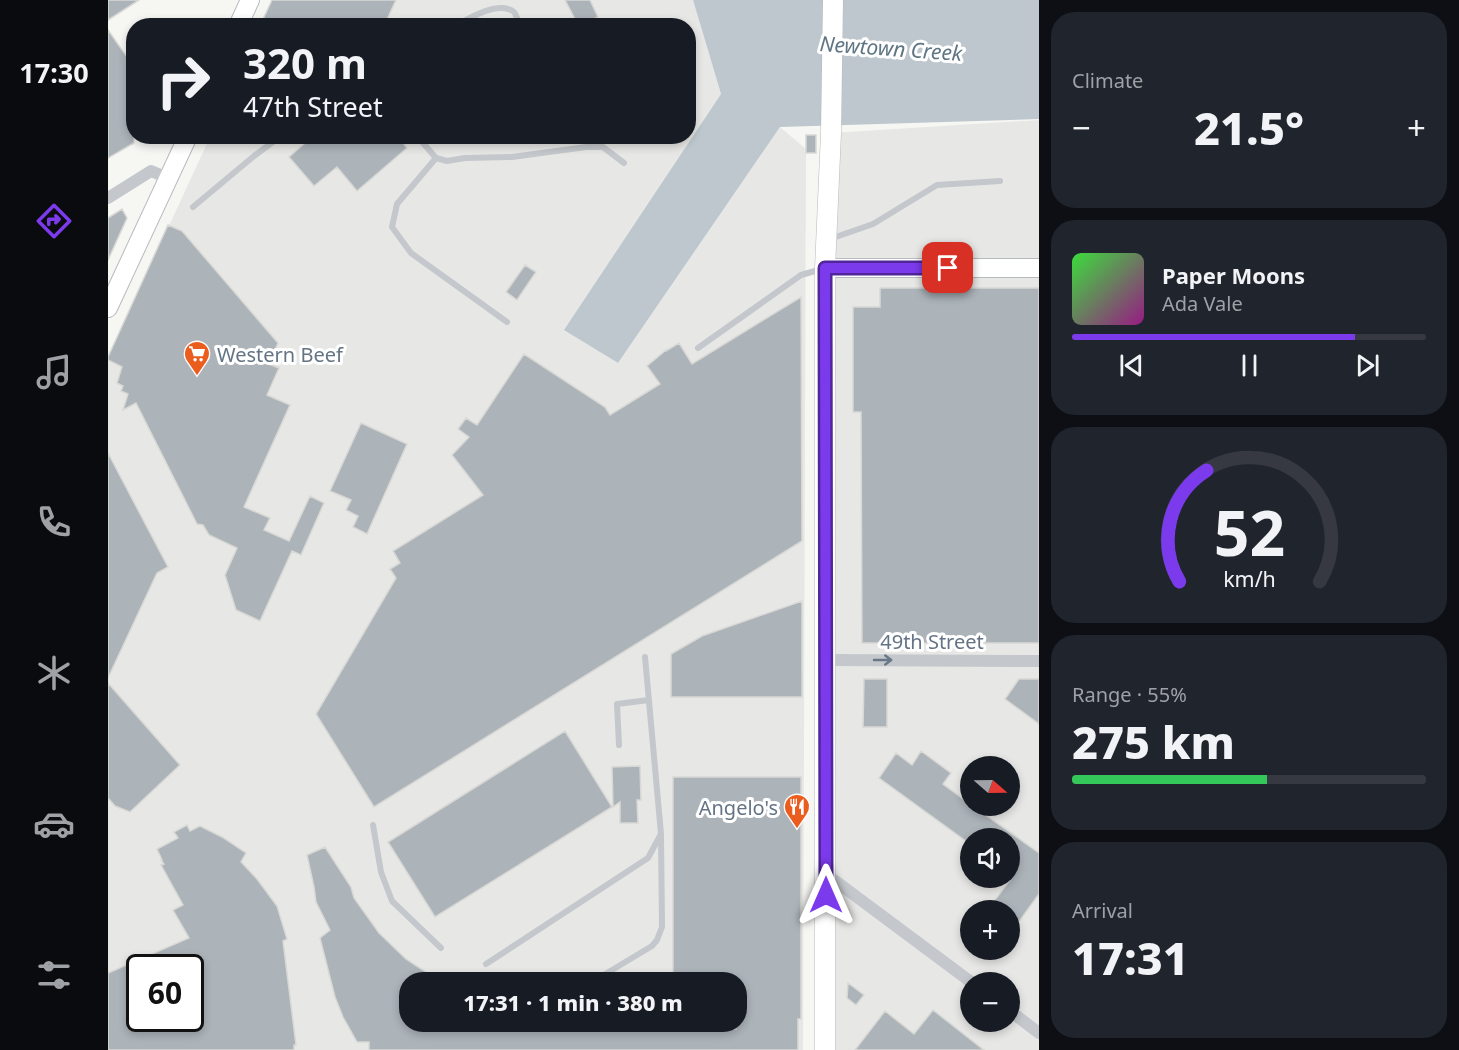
<!DOCTYPE html>
<html lang="en">
<head>
<meta charset="utf-8">
<style>
  body { margin:0; font-family:"Noto Sans",sans-serif; background:#20242c; color:#f1f3f6; height:100vh; display:flex; flex-direction:column; font-size:22px; white-space:nowrap }
  * { box-sizing:border-box; margin:0 }
  p { font-size:20px; color:#9ea1a6 }
  .icon { flex:none; width:33px; height:33px; fill:none; stroke:currentColor; stroke-width:2; stroke-linecap:round; stroke-linejoin:round }
  .map { position:relative; flex:1; overflow:hidden }
  .sheet { display:flex; flex-direction:column; gap:12px; padding:12px; background:#0d0f14; width:420px }
  .sheet>* { flex:none }
  .top-card { position:absolute; left:18px; top:18px; width:570px; height:126px; border-radius:24px; box-shadow:0 3px 9px #0003; background:#171b24; color:#f1f3f6; overflow:hidden }
  .needle { width:39px; rotate:110deg }
  .buttons { position:absolute; left:852px; top:756px; display:grid; gap:12px }
  .buttons a { display:grid; place-items:center; width:60px; height:60px; border-radius:50%; background:#171b24; box-shadow:0 3px 9px #0003; font-size:30px }
  .speed { position:absolute; left:18px; top:954px; display:flex; gap:12px; font-size:30px; font-weight:700; text-align:center }
  .speed>* { display:grid; place-content:center; width:78px; height:78px; border-radius:50%; background:#171b24; box-shadow:0 3px 9px #0003; line-height:1 }
  .speed .limit { border:3px solid #111; border-radius:9px; background:#fff; color:#111 }
  .pin { position:absolute; display:grid; place-items:center; width:51px; height:51px; color:#fff; margin:-26px; border-radius:12px; box-shadow:0 3px 9px #0006 }
  .me { position:absolute; width:66px; margin:-33px; rotate:0deg; stroke-linejoin:round; filter:drop-shadow(0 0 4px #0008) }
  .turn { display:flex; align-items:center; gap:21px; height:126px; padding:0 18px; font-size:27px }
  .turn .icon { width:78px; height:78px; stroke-width:2.5 }
  .turn b { display:block; font-size:42px; line-height:51px }
  .big { font-size:45px; font-weight:800; line-height:1.1 }
  .sheet .widget { flex:1; display:flex; flex-direction:column; justify-content:center; gap:9px; min-width:0; padding:0 21px; border-radius:24px; background:#20242c }
  .sheet .dial { align-items:center; gap:0 }
  .dial svg { height:156px; overflow:visible; fill:none; stroke:#363941; stroke-width:7; stroke-linecap:round; text-anchor:middle }
  .dial text { fill:#f1f3f6; stroke:none }
  .song { display:flex; align-items:center; gap:18px }
  .cover { width:72px; height:72px; border-radius:9px; background:linear-gradient(135deg,hsl(120 70% 55%),hsl(310 70% 35%)) }
  .played { height:6px; border-radius:3px; background:linear-gradient(90deg,#7c3aed 80%,#363941 80%) }
  .keys { display:flex; justify-content:space-around; direction:ltr }
  .heat { display:flex; justify-content:space-between; align-items:center; font-size:33px; direction:ltr }
  .charge { height:9px; border-radius:4px; background:linear-gradient(90deg,#34c759 55%,#363941 0) }
  .trip { position:absolute; left:291px; top:972px; width:348px; height:60px; border-radius:24px; background:#171b24; box-shadow:0 3px 9px #0003; font-weight:800; line-height:60px; text-align:center }
  main { display:flex; flex:1; min-height:0 }
  .menu { display:flex; flex-direction:column; width:108px; justify-content:space-around; align-items:center; background:#090b0e; color:#9ea1a6 }
  .menu .icon { width:42px; height:42px }
  .menu .current { color:#7c3aed }
  .menu b { font-size:27px; color:#f1f3f6 }
  .map>svg:first-child { display:block }
  .built { fill:#e7e8e6; fill-rule:evenodd }
  .water { fill:#bdc7cd }
  .building { fill:#acb3b9; stroke:#d8d8d5; stroke-width:1.5; fill-rule:evenodd }
  .lines { fill:none; stroke-linecap:round; stroke-linejoin:round }
  .secondary-casing { stroke:#b6bbc0; stroke-width:20 }
  .primary-casing { stroke:#b7bbbf; stroke-width:21 }
  .lane { stroke:#c4c7cb; stroke-width:6 }
  .street { stroke:#c4c7cb; stroke-width:12 }
  .secondary { stroke:#fff; stroke-width:18 }
  .primary { stroke:#fff; stroke-width:20 }
  .oneway { stroke:#697888 }
  .route-casing { stroke:#51269a; stroke-width:15 }
  .route { stroke:#7c3aed; stroke-width:10 }
  .labels { text-anchor:middle; dominant-baseline:central; stroke-width:6; stroke-linejoin:round; paint-order:stroke }
  .poi-label { font-size:20px; fill:#647485; stroke:#fff; text-anchor:start }
  .street-label { font-size:20px; fill:#647485; stroke:#fff }
  .water-label { font-size:21px; font-style:italic; fill:#5f7682; stroke:#fff }
</style>
</head>
<body>
<main>
<nav class="menu">
<b>17:30</b>
<svg class="icon current" aria-label="directions" viewBox="0 0 24 24"><path d="M12 3l9 9-9 9-9-9zM9 14v-3h6M13 9l2 2-2 2"/></svg>
<svg class="icon" aria-label="music" viewBox="0 0 24 24"><path d="M9 18V5l10-2v13"/><circle cx="6" cy="18" r="3"/><circle cx="16" cy="16" r="3"/></svg>
<svg class="icon" aria-label="phone" viewBox="0 0 24 24"><path d="M5 4h4l2 5-3 2q2 4 5 5l2-3 5 2v4C11 20 4 13 5 4z"/></svg>
<svg class="icon" aria-label="climate" viewBox="0 0 24 24"><path d="M12 3v18M4 7l16 10M4 17L20 7"/></svg>
<svg class="icon" aria-label="car" viewBox="0 0 24 24"><path d="M5 17H2v-5l4-1 3-4h7l3 4 3 1v5h-3M9 17h6M6 11h13"/><circle cx="7" cy="17" r="2"/><circle cx="17" cy="17" r="2"/></svg>
<svg class="icon" aria-label="filters" viewBox="0 0 24 24"><path d="M4 7h16M4 17h16"/><circle cx="9" cy="7" r="2"/><circle cx="15" cy="17" r="2"/></svg>
</nav>
<div class="map">
<svg width="931" height="1050" viewBox="0 0 931 1050">
  <rect width="100%" height="100%" fill="#f6f7f3"/>
  <path class="built" d="M165 0H585L613 94 457 330 510 363 672 127 698 149 695 1050H0V358L102 137 580 136V26L153 25ZM32 968H82V1018H32ZM302 982H628V1022H302Z
    M931 120V1050H718L723 133ZM862 766H902V806H862ZM862 838H902V878H862ZM862 910H902V950H862ZM862 982H902V1022H862Z"/>
  <path class="water" d="M585 0H931V119L672 127 510 363 456 330 613 94Z"/>
  <path class="building" d="M0 0H31L0 20Z
    M164 0H288L277 24 273 26H152Z
    M457 0H482L490 17 474 25 472 22 469 23Z
    M0 30 26 67V143L0 158Z
    M698 135H708V153H698Z
    M205 136H290L299 148 249 191 229 167 206 186 181 157Z
    M14 209 19 218 0 260V218Z
    M60 225 74 231 170 343 161 364 171 368 159 395 182 405 136 507 162 518 156 530 181 541 202 496 216 503 193 555 184 551 152 621 128 610 117 575 129 548 101 535 95 525 89 524 28 403 15 410 20 394 13 391 15 386 9 383 14 367 0 360V357Z
    M417 265 428 272 409 300 398 292Z
    M772 288H931V643H754L753 412H745V307H772Z
    M693 297 694 541 266 807 208 714 288 578 282 569 292 563 285 551 375 495 344 455 361 437 350 429 358 418 369 425 416 354 497 407 502 415 552 384 539 366 558 350V351L571 343 584 364Z
    M253 423 299 444 259 534 245 527 250 516 238 510 243 500 222 491Z
    M0 453 60 567 49 573 0 678Z
    M694 601V697H563V654L594 636Z
    M756 679H779V727H755Z
    M911 679H931V724L897 699Z
    M0 683 72 765 22 812 7 806 0 798Z
    M457 731 504 807 327 917 280 842Z
    M813 751 843 773 835 784 862 804V806H865L931 853V894L910 923 902 917V910H893L884 904 902 880V838H862V844L771 778 788 753 804 765Z
    M532 766 533 800H529L530 823H512V802L505 807 504 767Z
    M565 777H693V1019H690V1050H261V1042H249L235 1017 227 997 212 938 222 930 208 902 206 887 199 855 217 847 243 887 246 898 271 933 298 959 333 982H302V1022H318L332 1027 331 1022H343L344 1030H376V1028L628 1029V982H581V977H565Z
    M79 825 82 831 92 826 114 837 138 853 133 862 149 879 169 906 179 939 175 941 188 1045H186V1050H0V973L81 938 65 910 75 905 53 865 56 864 53 860H54L49 849 70 838 66 832ZM32 968H82V1018H32Z
    M740 983 756 995 748 1005 739 998Z
    M825 1010 876 1050H747L777 1011 806 1034Z"/>
  <g class="lines">
    <defs>
      <path id="secondary" d="M130 26 142 0
        M717 268H931
        M0 308 80 136"/>
      <path id="primary" d="M717 1050V268L723 133 725 0"/>
    </defs>
    <use href="#secondary" class="secondary-casing"/>
    <use href="#primary" class="primary-casing"/>
    <path class="lane" d="M347 26C361 18 391 0 406 12 409 16 410 21 412 26
      M309 136 328 158 339 161 357 158 404 157 478 147H495L516 163
      M328 158 289 204 284 227 303 253 399 322
      M85 207 146 156 173 136
      M722 239 765 224 829 185 892 181
      M590 348 693 275 714 269
      M511 745 509 704 541 700
      M265 825 273 872 284 901 333 948
      M378 964 540 858 553 834 537 657
      M484 982 544 946 549 940 554 927 553 835"/>
    <path class="street" d="M0 198 43 171 60 178
      M717 660 931 661
      M718 874 863 982
      M902 1011 931 1033"/>
    <use href="#secondary" class="secondary"/>
    <use href="#primary" class="primary"/>
  </g>
  <defs><path id="oneway-shaft" d="M-6 0H5M1.5-3L5.5 0L1.5 3" fill="none" stroke-width="1.6" stroke-linecap="round" stroke-linejoin="round" transform="scale(1.5)"/></defs>
  <use class="oneway" href="#oneway-shaft" transform="translate(775 660)"/>
  <g class="lines">
    <defs>
      <path id="route" d="M718 895 717 268H840"/>
    </defs>
    <use href="#route" class="route-casing"/>
    <use href="#route" class="route"/>
  </g>
  <defs>
    <symbol id="supermarket-pin" viewBox="-11 -11 22 30"><path d="M0 17L-7.5 6A9.5 9.5 0 1 1 7.5 6Z" fill="#ea5d1f" stroke="#fff"/><path d="M-6-5.5h2.5l.6 2H6L4.5 2H-2.5L-4.4-4H-6ZM-1.5 3.2a1.3 1.3 0 1 0 .1 0ZM3 3.2a1.3 1.3 0 1 0 .1 0Z" fill="#fff"/></symbol>
    <symbol id="restaurant-pin" viewBox="-11 -11 22 30"><path d="M0 17L-7.5 6A9.5 9.5 0 1 1 7.5 6Z" fill="#ea5d1f" stroke="#fff"/><path d="M-5-6h1v4h1v-4h1v4h1v-4h1v5L-1.5 .5V6h-2V.5L-5-1ZM5-6V6H3V1.5H1.5Q1.5-4 5-6Z" fill="#fff"/></symbol>
  </defs>
  <g fill-rule="evenodd">
    <use href="#supermarket-pin" x="74" y="339" width="30" height="40"/>
    <use href="#restaurant-pin" x="674" y="792" width="30" height="40"/>
  </g>
  <g class="labels">
    <g class="poi-label">
      <text x="109" y="354">Western Beef</text>
      <text x="670" y="807" text-anchor="end">Angelo's</text>
    </g>
    <g class="street-label">
      <text x="824" y="641">49th Street</text>
    </g>
    <g class="water-label">
      <text transform="translate(783 48) rotate(4)">Newtown Creek</text>
    </g>
  </g>
</svg>
<div class="buttons">
<a><svg class="needle" viewBox="-14 -14 28 28"><path d="M0-13l5 13h-10z" fill="#e53935"/><path d="M0 13l5-13h-10z" fill="#9ea1a6"/></svg></a>
<a><svg class="icon" aria-label="sound" viewBox="0 0 24 24"><path d="M4 9h4l5-4v14l-5-4H4zM17 9q2 3 0 6"/></svg></a>
<a>+</a>
<a>−</a>
</div>
<div class="speed"><div class="limit">60</div></div>
<div class="pin" style="left:840px;top:268px;background:#d93025"><svg class="icon" aria-label="arrive" viewBox="0 0 24 24"><path d="M6 21V4h12l-3 4 3 4H6"/></svg></div>
<svg class="me" style="left:718px;top:895px" viewBox="-20 -20 40 40"><path d="M0-17L14 15 0 8-14 15z" fill="#7c3aed" stroke="#fff" stroke-width="4"/></svg>
<div class="trip">17:31 · 1 min · 380 m</div>
<div class="top-card">
<div class="turn"><svg class="icon" aria-label="right" viewBox="0 0 24 24"><path d="M7 20v-9h11M14 6l5 5-5 5"/></svg><div><b>320 m</b>47th Street</div></div>
</div>
</div>
<section class="sheet">
<div class="widget"><p>Climate</p>
<div class="heat"><a>−</a><b class="big">21.5°</b><a>+</a></div>
</div>
<div class="widget">
<div class="song"><i class="cover"></i><div><b>Paper Moons</b><p>Ada Vale</p></div></div>
<div class="played"></div>
<div class="keys"><svg class="icon" aria-label="previous" viewBox="0 0 24 24"><path d="M18 5L8 12l10 7zM5 5v14"/></svg><svg class="icon" aria-label="pause" viewBox="0 0 24 24"><path d="M8 5v14M16 5v14"/></svg><svg class="icon" aria-label="next" viewBox="0 0 24 24"><path d="M6 5l10 7-10 7zM19 5v14"/></svg></div>
</div>
<div class="widget dial"><svg viewBox="0 0 100 80">
<path d="M14 69A42 42 0 1 1 86 69"/>
<path d="M14 69A42 42 0 0 1 28 12" stroke="#7c3aed"/>
<text x="50" y="56" font-size="32" font-weight="700">52</text>
<text x="50" y="72" font-size="11">km/h</text>
</svg></div>
<div class="widget"><p>Range · 55%</p><b class="big">275 km</b><div class="charge"></div></div>
<div class="widget"><p>Arrival</p><b class="big">17:31</b></div>
</section>
</main>
</body>
</html>
